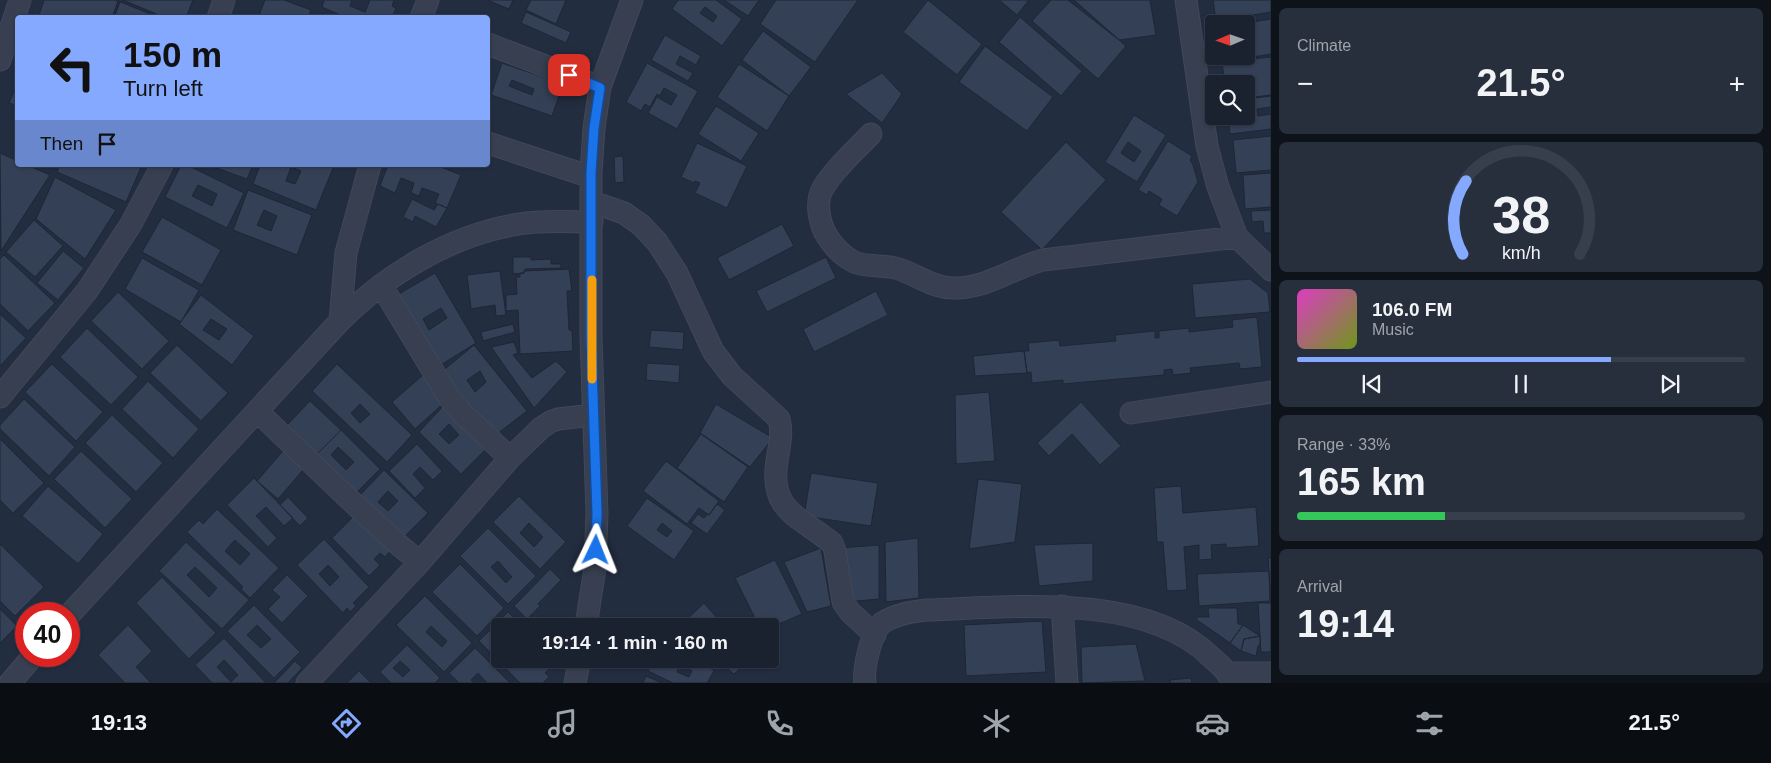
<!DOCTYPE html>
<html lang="en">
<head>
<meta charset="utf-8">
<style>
  body { margin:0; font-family:Arial,sans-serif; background:#272f3c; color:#f1f3f6; height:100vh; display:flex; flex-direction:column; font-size:19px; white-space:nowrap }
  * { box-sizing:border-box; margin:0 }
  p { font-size:16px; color:#9fa4ab }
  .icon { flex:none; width:28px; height:28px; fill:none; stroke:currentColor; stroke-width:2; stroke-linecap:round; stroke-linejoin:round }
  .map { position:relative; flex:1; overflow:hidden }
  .drawer { display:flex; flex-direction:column; gap:8px; padding:8px; background:#0e131a; width:500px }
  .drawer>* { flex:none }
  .guide { position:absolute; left:15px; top:15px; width:475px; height:152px; border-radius:5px; box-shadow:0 1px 4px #0004,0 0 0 1px #383f4c; background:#84a9ff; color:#111; overflow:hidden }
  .needle { width:32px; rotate:268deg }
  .fabs { position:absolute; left:1205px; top:15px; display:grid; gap:10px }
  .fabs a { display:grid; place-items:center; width:50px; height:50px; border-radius:5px; background:#1a2230; box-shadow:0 1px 4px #0004,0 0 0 1px #383f4c; font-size:25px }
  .speed { position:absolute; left:15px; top:602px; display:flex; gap:10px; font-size:25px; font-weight:700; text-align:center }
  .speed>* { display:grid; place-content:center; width:65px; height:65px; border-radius:50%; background:#1a2230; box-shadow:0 1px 4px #0004,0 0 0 1px #383f4c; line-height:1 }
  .speed .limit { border:8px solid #d22; background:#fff; color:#111 }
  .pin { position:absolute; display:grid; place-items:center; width:42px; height:42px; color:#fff; margin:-21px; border-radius:10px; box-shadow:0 2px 8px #0006 }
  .me { position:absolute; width:55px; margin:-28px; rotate:2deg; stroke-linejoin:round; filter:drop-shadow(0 0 4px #0008) }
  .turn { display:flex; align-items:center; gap:18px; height:105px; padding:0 25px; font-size:22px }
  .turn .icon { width:65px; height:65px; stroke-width:2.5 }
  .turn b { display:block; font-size:35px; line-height:42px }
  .then { display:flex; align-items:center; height:48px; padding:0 25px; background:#0003; gap:10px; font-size:19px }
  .big { font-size:38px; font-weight:700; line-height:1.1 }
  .drawer .tile { flex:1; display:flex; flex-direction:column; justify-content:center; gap:8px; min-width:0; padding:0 18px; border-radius:8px; background:#272f3c }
  .drawer .dial { align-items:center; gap:0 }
  .dial svg { height:130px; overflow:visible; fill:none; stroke:#383f4c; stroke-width:7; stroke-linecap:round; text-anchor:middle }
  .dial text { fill:#f1f3f6; stroke:none }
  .song { display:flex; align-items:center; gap:15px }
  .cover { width:60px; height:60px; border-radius:8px; background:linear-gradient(135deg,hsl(310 70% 55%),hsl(80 70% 35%)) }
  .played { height:5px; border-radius:2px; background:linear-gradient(90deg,#84a9ff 70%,#383f4c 70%) }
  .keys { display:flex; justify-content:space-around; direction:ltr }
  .heat { display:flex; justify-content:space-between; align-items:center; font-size:28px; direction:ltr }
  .charge { height:8px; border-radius:4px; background:linear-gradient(90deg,#34c759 33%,#383f4c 0) }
  .trip { position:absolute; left:491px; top:618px; width:288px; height:50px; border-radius:5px; background:#1a2230; box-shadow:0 1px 4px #0004,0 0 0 1px #383f4c; font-weight:700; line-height:50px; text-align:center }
  .tab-bar { display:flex; height:80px; justify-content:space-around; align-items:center; background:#0a0e13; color:#9fa4ab }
  .tab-bar .icon { width:35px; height:35px }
  .tab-bar .selected { color:#84a9ff }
  .tab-bar b { font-size:22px; color:#f1f3f6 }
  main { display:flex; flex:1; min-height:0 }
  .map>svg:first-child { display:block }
  .building { fill:#344056; stroke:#1e2637; fill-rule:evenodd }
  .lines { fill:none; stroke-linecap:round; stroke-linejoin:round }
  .minor-casing { stroke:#404859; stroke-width:23 }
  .minor { stroke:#373f50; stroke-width:21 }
  .route-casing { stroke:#114b97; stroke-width:12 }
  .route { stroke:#1a73e8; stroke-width:9 }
  .slow { stroke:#f59e0b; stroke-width:9 }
</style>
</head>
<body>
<main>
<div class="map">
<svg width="1271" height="683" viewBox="0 0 1271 683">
  <rect width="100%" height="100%" fill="#232d40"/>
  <path class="building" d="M44 0H115L120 2 114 18H38Z
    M123 0H193L186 18H166Z
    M265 0H284L311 10 308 18H258Z
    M324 0H352L350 6 365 12 370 0H394L392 6 396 8 392 18H347L322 7Z
    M487 0H513L509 9Z
    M531 0H566L556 24 526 10Z
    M678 0H716L742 19 722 46 672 9ZM705 7 717 16 713 22 700 13Z
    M724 0H759L748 16Z
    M776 0H858L815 62 760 24Z
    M928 0 982 44 957 75 903 32Z
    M999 0H1029L1017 15Z
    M1051 0H1074L1126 46 1098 79 1032 21Z
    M1068 0H1150L1156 35 1119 40Z
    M1213 0H1271V12L1216 21Z
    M118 1 160 18H112Z
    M526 12 571 32 566 43 521 23Z
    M1020 17 1082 71 1061 96 999 42Z
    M1271 19V54L1221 62V56H1246V24H1239Z
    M763 31 811 67 789 96 742 60Z
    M665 35 701 56 696 65 680 56 676 64 693 73 688 81 651 60Z
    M985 46 1053 97 1027 131 959 82Z
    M1271 57V95L1246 98V84H1225L1222 62Z
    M502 63 563 84 552 116 491 95ZM512 80 534 89 532 95 509 86Z
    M647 63 698 91 677 129 648 113 657 97 671 105 677 95 664 88 660 96 657 94 650 107 645 104 641 111 626 102Z
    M739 64 789 96 767 131 717 97Z
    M882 73 902 94 882 123 846 94Z
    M18 82V106L9 103Z
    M1271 96V107L1257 109 1258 116 1271 114V129L1230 134 1228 116H1246V99Z
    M716 106 759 133 741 161 698 134Z
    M1134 115 1166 135 1137 182 1105 162ZM1128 142 1141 151 1134 162 1121 153Z
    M1271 136V170L1236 173 1233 140Z
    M1168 141 1192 156 1190 160 1193 165 1198 182 1177 216 1159 205 1162 199 1149 191 1147 195 1138 190Z
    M1066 142 1106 180 1042 250 1001 212Z
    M697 143 747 166 727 208 695 193 700 183 695 181 694 183 681 177Z
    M0 153 18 161V165H27L50 175 1 251Z
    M623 156 624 182 615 183 614 157Z
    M60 165H142L126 202 57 172Z
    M181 165H187L244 193 227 228 165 197ZM198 185 217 194 212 206 192 196Z
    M208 165H253L247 179Z
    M260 165H324L333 168 316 210 253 184ZM291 167 301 171 295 184 286 181Z
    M388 165H436L461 175 447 208 435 203 439 194 422 188 419 196 411 193 414 183 401 178 395 193 380 186Z
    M1271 173V207L1245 209 1243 175Z
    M55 177 116 210 85 259 36 219Z
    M248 190 312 215 297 255 233 230ZM264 210 277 216 271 231 257 225Z
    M412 199 434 210 438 204 447 208 436 227 415 216 413 222 403 217Z
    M1271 210V233H1264L1263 221 1252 222 1251 211Z
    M162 217 221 250 202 285 142 252Z
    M34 220 63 246 35 277 6 252Z
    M782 224 794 246 729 280 717 258Z
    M63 251 84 268 58 300 37 283Z
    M4 255 55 303 28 331 0 304V259Z
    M513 257H531V260L551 259V264H561V268L525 269 524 273 513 274Z
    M826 257 836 278 767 312 756 291Z
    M142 258 199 290 181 322 125 289Z
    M569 269 572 291H567L569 330H572L573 351 520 354 518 310 506 311V295L517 294 516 277H520V273H524V271Z
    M500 271 506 315 496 316 495 305 471 309 467 275Z
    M435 273 476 343 439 366 397 295ZM441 308 447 318 429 330 423 319Z
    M1250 279 1268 293 1270 312 1195 318 1192 284Z
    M876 291 888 315 814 352 803 329Z
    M118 292 169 341 142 369 91 321Z
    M201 295 254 336 232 365 179 324ZM211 319 227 329 219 340 203 330Z
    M0 314 26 338 0 366Z
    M1257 317 1262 367 1240 369 1239 363 1190 368 1191 373 1173 375 1172 369 1164 370V375L1063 384V380L1032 383 1031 372 1027 373 1024 351H1029L1028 343 1059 340 1060 346 1116 341 1115 335 1155 331V338H1159V331L1189 328V332L1233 327 1232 320Z
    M513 324 515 332 483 341 481 332Z
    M87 328 138 377 111 405 60 357Z
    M651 330 684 332 683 350 649 347Z
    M514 342 518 353 513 355 532 378 556 361 567 372 534 408 491 347Z
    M177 345 228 393 201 421 150 373Z
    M474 345 527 411 492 438 440 373ZM480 371 486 382 475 392 467 380Z
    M1024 351 1027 373 975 376 973 356Z
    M647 363 680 365 679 383 646 380Z
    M52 364 103 412 76 441 25 392Z
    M337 364 412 435 387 462 312 391ZM360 404 370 414 360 423 351 413Z
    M424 374 447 400 415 429 392 402Z
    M148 381 199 429 173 458 122 409Z
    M989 392 995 461 956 464 955 395Z
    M24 399 75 447 49 476 0 429V425Z
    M310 401 341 430 315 456 285 427Z
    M447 402 490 445 461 474 419 432ZM449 424 459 435 449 444 439 434Z
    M1081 402 1121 446 1100 465 1072 434 1049 456 1037 443Z
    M716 404 773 438 750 467 700 433Z
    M112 415 163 463 136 492 85 443Z
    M341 430 380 469 354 495 315 456ZM338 447 354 462 346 470 331 455Z
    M701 434 748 467 724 502 677 468Z
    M0 439 44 483 13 513 0 500Z
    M417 444 442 471 433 480 420 467 413 474 425 488 415 498 389 471Z
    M288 445 312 478 303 470 278 499 257 481Z
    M81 451 132 499 105 528 54 479Z
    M666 461 719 501 709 515 699 508 687 524 643 491Z
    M384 470 428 513 403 538 360 495ZM388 491 398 501 388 511 378 502Z
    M811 473 878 483 871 526 804 516Z
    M254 478 293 518 284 526 266 507 256 516 277 538 268 547 227 505Z
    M978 479 1022 484 1015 542 969 549Z
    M48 486 103 534 78 564 22 516Z
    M1181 486 1183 513 1256 507 1259 546 1226 548V544L1211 545 1212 559 1199 560V545L1184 547 1187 590 1167 591 1163 542H1157L1154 488Z
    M519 496 566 542 540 569 493 522ZM529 523 543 537 534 547 520 533Z
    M288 497 308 518 300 526 280 505Z
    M647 498 694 531 674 560 627 526ZM662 523 672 531 667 537 657 530Z
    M717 504 725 510 707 534 691 523 698 514 704 518 707 514 709 515Z
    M217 509 279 568 250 598 241 589 243 587 187 532 199 520 203 524ZM235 540 250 554 240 565 225 551Z
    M360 510 393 548 385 557 380 553 374 559 380 565 369 576 332 538Z
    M488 528 536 576 508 604 460 556ZM498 561 512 577 506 583 491 567Z
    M918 538 919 598 886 602 885 542Z
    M324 539 369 587 353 603 356 606 350 612 347 608 343 613 297 565ZM328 565 339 577 330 586 319 574Z
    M186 542 249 600 222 629 159 571ZM195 567 217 588 209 597 187 575Z
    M1093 543V581L1039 586 1034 545Z
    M0 544 44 587 15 616 0 601Z
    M879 545V599L846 602 839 548Z
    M821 548 831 606 807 612 784 562Z
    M1268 558H1271V588H1270Z
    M775 560 802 614 770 628V626H759L735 578Z
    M460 564 504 608 477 636 432 592Z
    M550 569 561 580 538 604 540 606 527 619 514 606Z
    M1269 571 1270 601 1199 606 1197 574Z
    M287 575 308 596 282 623 268 609 280 597 272 590Z
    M162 577 216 633 189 659 136 603Z
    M425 596 472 643 444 672 396 625ZM431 626 447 641 442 647 426 632Z
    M704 603 724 626H680Z
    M1258 603H1271V652H1261Z
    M254 605 300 652 274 678 227 631ZM257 625 271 639 261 648 247 635Z
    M1208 608H1237L1238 624 1243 625 1230 643 1197 620 1196 617H1209Z
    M0 609 17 626 0 643Z
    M508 612 522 626H500V659H555L557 661 545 673 549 677 543 683H520L479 641Z
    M1042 621 1046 672 966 676 964 625Z
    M128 625 152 651 136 667 151 683H125L98 655Z
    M1243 625 1260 636 1244 639 1241 651 1230 643Z
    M1260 636V644L1258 646 1256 656 1241 651 1244 639Z
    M224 638 266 683H212L195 665ZM224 660 238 675 231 682 217 667Z
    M1136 644 1145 681 1082 683 1081 647Z
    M407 645 440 678 435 683H391L380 672ZM400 661 410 670 403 677 393 668Z
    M475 648 510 683H487L478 673 471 680 474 683H459L449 673Z
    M656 659H698L714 671 707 683H673L648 671ZM681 664 692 671 689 677 677 672Z
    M715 659H751L734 674Z
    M295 661 302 668 288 683H274Z
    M359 671 371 683H347Z
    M646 676 662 683H643Z
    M1191 678 1192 683H1170V680Z"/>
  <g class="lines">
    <defs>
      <path id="minor" d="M1186 0 1207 146 1218 187 1237 237 1271 270
        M218 18 224 0
        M421 18 428 0
        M488 44 600 87
        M0 60 20 0
        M871 134C855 151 835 168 823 188 815 202 819 223 827 236 833 246 843 256 854 262 868 268 885 264 899 269 919 276 934 289 957 288 989 287 1013 268 1043 260L1237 237
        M488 143 591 177
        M592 202 624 213 641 225 657 242 677 273 713 351 732 376 779 419C783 433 779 447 777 461 769 511 799 516 832 543L835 551 843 602 850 612 875 635
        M381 285 450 399 463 414 510 458
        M340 321 346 253 370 165
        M0 397 87 291 131 224 162 165
        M257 411 349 499 400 546 420 562
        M1131 413 1271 392
        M1062 606 1067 683
        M69 615 340 321C388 273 451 235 519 224 543 220 568 222 592 222
        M586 626 595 568 597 513 591 337V173L594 128 600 87 632 0
        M1228 673H1271
        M10 683 33 656
        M307 683 420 562 510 458 541 428 550 422 558 419 593 415
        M575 683 580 659
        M865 683C863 669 871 632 882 623 895 614 912 612 927 610 1013 607 1145 592 1211 657 1220 665 1228 671 1232 683"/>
    </defs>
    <use href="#minor" class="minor-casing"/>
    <use href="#minor" class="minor"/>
  </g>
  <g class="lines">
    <defs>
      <path id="route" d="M569 75 600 88 594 128 591 173V337L597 513 596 550"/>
    </defs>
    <use href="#route" class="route-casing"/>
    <use href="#route" class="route"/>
    <path class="slow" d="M592 280V379"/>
  </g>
</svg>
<div class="fabs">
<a><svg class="needle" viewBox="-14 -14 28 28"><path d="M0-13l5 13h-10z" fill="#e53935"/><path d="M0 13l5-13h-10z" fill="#9fa4ab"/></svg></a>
<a><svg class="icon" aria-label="search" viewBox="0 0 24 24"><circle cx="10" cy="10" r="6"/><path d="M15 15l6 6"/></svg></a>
</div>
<div class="speed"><div class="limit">40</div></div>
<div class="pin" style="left:569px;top:75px;background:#d93025"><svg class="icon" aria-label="arrive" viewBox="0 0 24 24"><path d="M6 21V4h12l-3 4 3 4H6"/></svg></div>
<svg class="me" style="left:596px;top:550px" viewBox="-20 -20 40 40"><path d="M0-17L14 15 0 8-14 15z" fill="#1a73e8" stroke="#fff" stroke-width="4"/></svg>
<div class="trip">19:14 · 1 min · 160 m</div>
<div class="guide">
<div class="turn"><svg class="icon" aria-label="left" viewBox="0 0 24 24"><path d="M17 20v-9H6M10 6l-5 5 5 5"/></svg><div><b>150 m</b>Turn left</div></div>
<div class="then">Then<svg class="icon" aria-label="arrive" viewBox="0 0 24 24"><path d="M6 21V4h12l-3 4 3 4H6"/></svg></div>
</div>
</div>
<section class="drawer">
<div class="tile"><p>Climate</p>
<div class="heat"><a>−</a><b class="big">21.5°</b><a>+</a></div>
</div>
<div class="tile dial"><svg viewBox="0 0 100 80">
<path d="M14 69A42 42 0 1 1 86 69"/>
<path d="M14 69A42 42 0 0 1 16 24" stroke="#84a9ff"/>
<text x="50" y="56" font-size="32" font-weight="700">38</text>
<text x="50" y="72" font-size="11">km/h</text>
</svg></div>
<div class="tile">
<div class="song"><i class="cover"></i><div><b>106.0 FM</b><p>Music</p></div></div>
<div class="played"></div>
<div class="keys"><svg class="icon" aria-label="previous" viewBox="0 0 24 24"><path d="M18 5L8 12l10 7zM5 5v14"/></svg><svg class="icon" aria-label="pause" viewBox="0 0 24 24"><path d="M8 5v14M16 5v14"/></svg><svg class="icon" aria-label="next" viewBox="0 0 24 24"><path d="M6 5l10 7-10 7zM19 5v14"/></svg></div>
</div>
<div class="tile"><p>Range · 33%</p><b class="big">165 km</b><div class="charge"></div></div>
<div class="tile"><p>Arrival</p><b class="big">19:14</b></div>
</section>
</main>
<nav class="tab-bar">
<b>19:13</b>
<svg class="icon selected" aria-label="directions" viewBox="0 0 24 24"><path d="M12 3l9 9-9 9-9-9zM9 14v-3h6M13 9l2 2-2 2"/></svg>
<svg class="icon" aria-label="music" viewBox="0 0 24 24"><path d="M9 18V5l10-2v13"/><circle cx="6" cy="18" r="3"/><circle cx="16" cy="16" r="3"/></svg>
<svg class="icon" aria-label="phone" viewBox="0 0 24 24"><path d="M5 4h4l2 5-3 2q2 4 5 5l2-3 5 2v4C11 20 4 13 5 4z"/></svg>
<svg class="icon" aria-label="climate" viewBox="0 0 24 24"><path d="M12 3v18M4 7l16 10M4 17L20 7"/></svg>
<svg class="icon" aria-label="car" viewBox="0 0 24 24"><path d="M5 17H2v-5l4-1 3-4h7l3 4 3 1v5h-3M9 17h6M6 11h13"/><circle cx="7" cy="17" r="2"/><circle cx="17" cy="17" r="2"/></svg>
<svg class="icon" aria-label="filters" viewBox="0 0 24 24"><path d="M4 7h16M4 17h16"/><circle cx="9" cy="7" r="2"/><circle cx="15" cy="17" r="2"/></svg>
<b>21.5°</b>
</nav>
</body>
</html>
